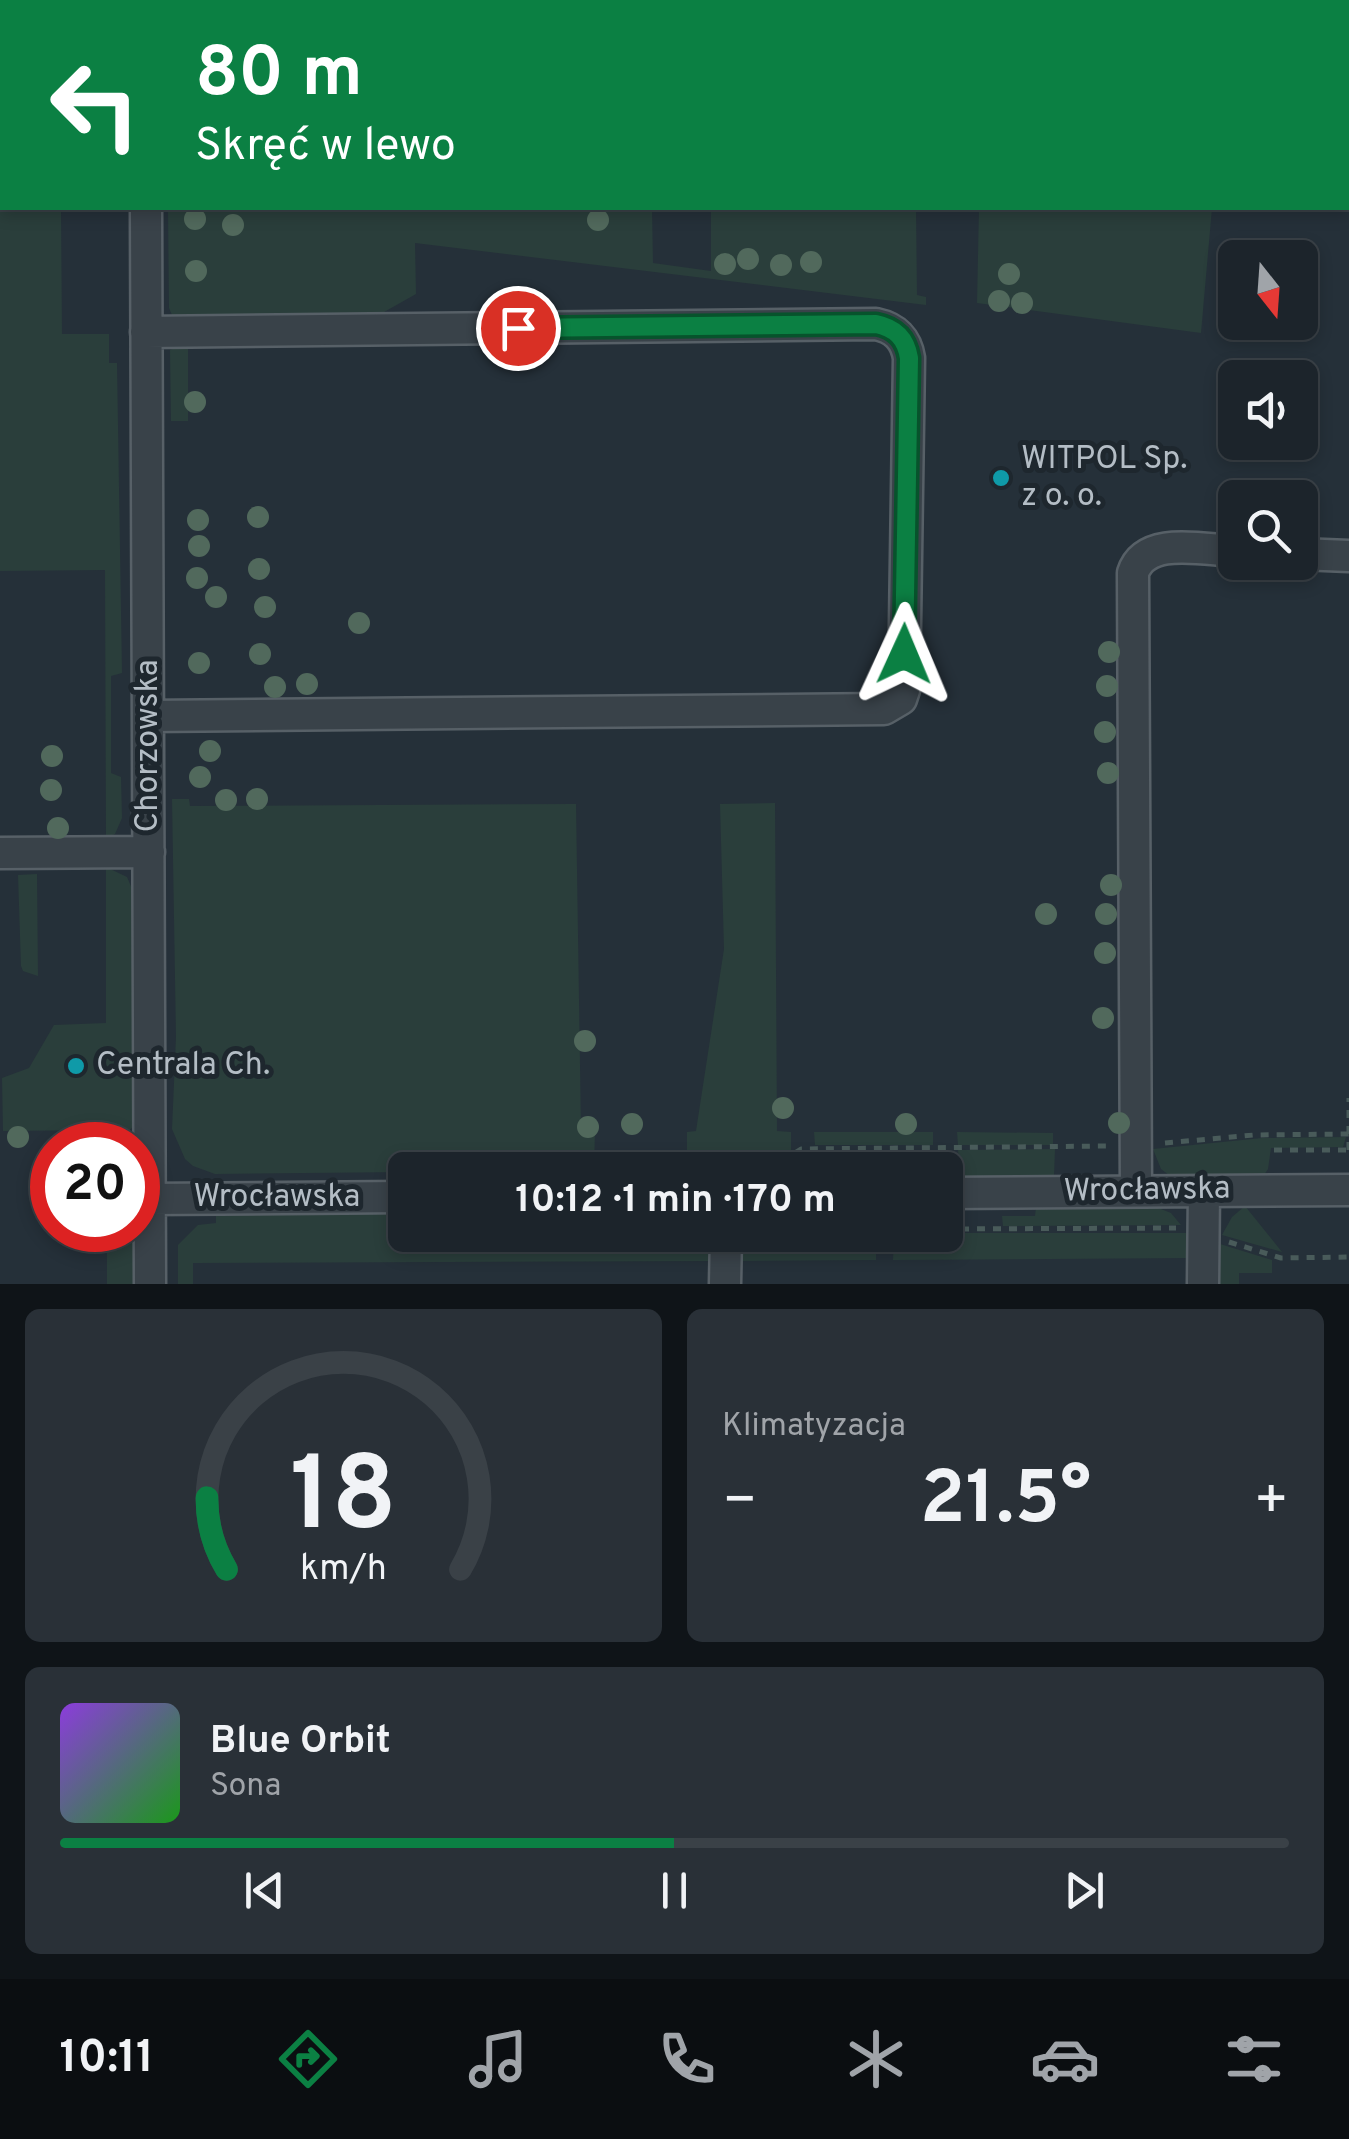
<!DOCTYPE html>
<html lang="pl">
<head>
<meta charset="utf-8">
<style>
  body { margin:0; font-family:Overpass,sans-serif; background:#293037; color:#f1f3f6; height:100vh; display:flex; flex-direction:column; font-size:38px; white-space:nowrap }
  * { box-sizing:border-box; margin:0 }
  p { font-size:32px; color:#a0a4a9 }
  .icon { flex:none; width:55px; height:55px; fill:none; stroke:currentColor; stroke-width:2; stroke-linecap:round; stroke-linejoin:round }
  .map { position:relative; height:1284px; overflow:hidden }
  .panel { display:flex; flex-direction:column; gap:25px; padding:25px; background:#0f1418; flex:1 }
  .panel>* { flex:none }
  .hud { position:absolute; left:0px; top:0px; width:1350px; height:210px; box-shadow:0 5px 15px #0003,0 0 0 2px #3a4147; background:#0b8043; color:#fff; overflow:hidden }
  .needle { width:65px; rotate:163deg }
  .controls { position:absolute; left:1218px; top:240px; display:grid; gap:20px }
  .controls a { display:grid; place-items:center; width:100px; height:100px; border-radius:15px; background:#1c242b; box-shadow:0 5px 15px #0003,0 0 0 2px #3a4147; font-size:50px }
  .speed { position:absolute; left:30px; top:1122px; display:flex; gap:20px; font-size:50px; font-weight:700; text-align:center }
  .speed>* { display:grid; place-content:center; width:130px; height:130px; border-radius:50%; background:#1c242b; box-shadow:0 5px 15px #0003,0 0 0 2px #3a4147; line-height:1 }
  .speed .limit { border:15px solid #d22; background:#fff; color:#111 }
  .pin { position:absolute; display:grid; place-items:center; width:85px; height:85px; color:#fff; margin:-42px; border:5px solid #fff; border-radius:50%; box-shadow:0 2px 10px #0007 }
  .me { position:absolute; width:110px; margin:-55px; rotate:1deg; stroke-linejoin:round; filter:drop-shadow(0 0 8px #0008) }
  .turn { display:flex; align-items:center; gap:35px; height:210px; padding:0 30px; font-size:45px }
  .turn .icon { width:130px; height:130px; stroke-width:2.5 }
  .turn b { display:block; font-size:70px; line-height:85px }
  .big { font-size:75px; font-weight:700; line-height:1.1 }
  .panel .card { flex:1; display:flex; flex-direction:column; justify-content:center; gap:15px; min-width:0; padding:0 35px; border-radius:15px; background:#293037 }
  .panel .dial { align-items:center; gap:0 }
  .dial svg { height:260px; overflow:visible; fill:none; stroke:#3a4147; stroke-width:7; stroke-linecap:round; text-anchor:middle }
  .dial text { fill:#f1f3f6; stroke:none }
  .song { display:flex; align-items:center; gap:30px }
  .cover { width:120px; height:120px; border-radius:15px; background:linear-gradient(135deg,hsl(270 70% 55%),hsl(120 70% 35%)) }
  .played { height:10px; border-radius:5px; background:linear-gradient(90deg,#0b8043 50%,#3a4147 50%) }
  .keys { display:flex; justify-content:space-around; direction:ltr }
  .heat { display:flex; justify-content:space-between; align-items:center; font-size:55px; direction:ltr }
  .panel .tiles { flex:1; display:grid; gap:25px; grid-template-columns:1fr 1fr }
  .card:last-child { grid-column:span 2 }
  .trip { position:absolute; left:388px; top:1152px; width:575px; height:100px; border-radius:15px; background:#1c242b; box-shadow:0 5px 15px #0003,0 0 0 2px #3a4147; font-weight:700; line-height:100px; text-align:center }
  .tabs { display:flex; height:160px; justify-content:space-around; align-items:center; background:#0b0e11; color:#a0a4a9 }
  .tabs .icon { width:70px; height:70px }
  .tabs .current { color:#0b8043 }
  .tabs b { font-size:45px; color:#f1f3f6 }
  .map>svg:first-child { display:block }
  .green { fill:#2a3e3b }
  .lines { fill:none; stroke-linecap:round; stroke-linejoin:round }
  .minor-casing { stroke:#576067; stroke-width:35 }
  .path { stroke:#495b5a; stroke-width:5; stroke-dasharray:8 8; stroke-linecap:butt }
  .minor { stroke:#394249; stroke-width:30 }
  .tree { fill:#51695c }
  .route-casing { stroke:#07532c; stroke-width:25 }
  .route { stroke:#0b8043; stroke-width:18 }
  .culture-dot { fill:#0f9aa8; stroke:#1e272e; stroke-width:4 }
  .labels { text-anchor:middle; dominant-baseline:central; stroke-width:10; stroke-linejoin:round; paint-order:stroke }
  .poi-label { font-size:32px; fill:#b4bdc5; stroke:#1e272e; text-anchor:start }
  .street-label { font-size:32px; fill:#b4bdc5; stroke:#1e272e }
</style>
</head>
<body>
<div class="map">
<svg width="1349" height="1284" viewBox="0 0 1349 1284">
  <rect width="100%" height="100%" fill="#253039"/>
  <path class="green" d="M0 19H2V208H61L62 334H109V363H117L122 673 111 676V773L121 777 122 818 115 834 106 838 105 570 0 571Z
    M168 208H652L653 263 711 271V208H916L917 295 926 297V305L415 243 416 294 377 316 188 319 172 315 169 308Z
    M979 208H1212L1201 333 977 303Z
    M188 344V421H171L170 350Z
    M172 799H189L190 806 576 804 581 1130 595 1131 594 1170 215 1174 193 1166 185 1159 172 1129 176 1037Z
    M775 803 777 1131 791 1132V1152L762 1170H687V1132L696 1131 724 949 720 804Z
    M106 867 127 877 133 891 135 1124 124 1137 107 1141 106 1130 3 1131 2 1078 29 1068 54 1025 106 1023Z
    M37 874 38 976 23 971 21 966 18 875Z
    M814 1132H933V1145H815Z
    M957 1132 1053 1133V1145H958Z
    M1346 1137 1343 1147 1271 1148 1268 1169 1264 1175H1169L1161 1169 1153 1149 1262 1138Z
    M1055 1149 1054 1176 960 1177 958 1150Z
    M934 1151 933 1170H819L814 1152Z
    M1245 1206 1282 1252 1222 1235 1232 1217Z
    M1156 1207 1171 1213 1181 1225 1003 1226 1002 1216H1035L1036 1208Z
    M405 1213V1235H714V1253H708V1261L193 1263V1284H178V1245L198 1225 216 1223V1215Z
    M107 1230H137V1284H107Z
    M945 1233H1186L1191 1258 893 1260 894 1235Z
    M738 1235H876V1260L738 1261Z
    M1220 1244 1272 1260V1273H1239V1284H1218Z"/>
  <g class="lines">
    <defs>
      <path id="minor" d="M144 0V2
        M146 208 150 1284
        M146 332 876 324C895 328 906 339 909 358L904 690 901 699 884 709 149 716
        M1300 554 1349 556
        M0 853 149 852
        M1136 1191 1133 573C1145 535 1204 550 1235 551
        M945 1193 1349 1190
        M149 1199 405 1197
        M725 1284 726 1235
        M1203 1284 1204 1191"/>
    </defs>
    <use href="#minor" class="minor-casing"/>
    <path class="path" d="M1165 1143 1254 1135 1349 1134
      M1274 1150H1349
      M1349 1150V1098
      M768 1170 801 1149 1109 1146
      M945 1229 1176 1228
      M1229 1242 1281 1258 1349 1257"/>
    <use href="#minor" class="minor"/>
  </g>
  <g class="tree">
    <circle cx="195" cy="219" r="11"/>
    <circle cx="598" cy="220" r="11"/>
    <circle cx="233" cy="225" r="11"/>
    <circle cx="748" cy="259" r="11"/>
    <circle cx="811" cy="262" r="11"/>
    <circle cx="725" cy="264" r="11"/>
    <circle cx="781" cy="265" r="11"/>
    <circle cx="196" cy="271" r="11"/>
    <circle cx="1009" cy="274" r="11"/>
    <circle cx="999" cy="301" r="11"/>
    <circle cx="1022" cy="303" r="11"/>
    <circle cx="195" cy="402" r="11"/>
    <circle cx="258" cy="517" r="11"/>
    <circle cx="198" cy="520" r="11"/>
    <circle cx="199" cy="546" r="11"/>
    <circle cx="259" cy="569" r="11"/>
    <circle cx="197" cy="578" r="11"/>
    <circle cx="216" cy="597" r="11"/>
    <circle cx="265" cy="607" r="11"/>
    <circle cx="359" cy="623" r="11"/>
    <circle cx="1109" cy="652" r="11"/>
    <circle cx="260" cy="654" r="11"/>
    <circle cx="199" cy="663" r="11"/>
    <circle cx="307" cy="684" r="11"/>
    <circle cx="1107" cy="686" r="11"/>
    <circle cx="275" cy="687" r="11"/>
    <circle cx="1105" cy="732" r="11"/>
    <circle cx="210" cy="751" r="11"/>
    <circle cx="52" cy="756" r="11"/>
    <circle cx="1108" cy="773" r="11"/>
    <circle cx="200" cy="777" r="11"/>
    <circle cx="51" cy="790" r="11"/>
    <circle cx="257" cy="799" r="11"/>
    <circle cx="226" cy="800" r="11"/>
    <circle cx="58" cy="828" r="11"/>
    <circle cx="1111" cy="885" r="11"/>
    <circle cx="1046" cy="914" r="11"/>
    <circle cx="1106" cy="914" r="11"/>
    <circle cx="1105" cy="953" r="11"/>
    <circle cx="1103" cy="1018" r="11"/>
    <circle cx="585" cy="1041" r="11"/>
    <circle cx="783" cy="1108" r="11"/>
    <circle cx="1119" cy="1123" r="11"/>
    <circle cx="632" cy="1124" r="11"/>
    <circle cx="906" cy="1124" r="11"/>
    <circle cx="588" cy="1127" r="11"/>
    <circle cx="18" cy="1137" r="11"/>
  </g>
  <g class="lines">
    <defs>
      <path id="route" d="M518 328 876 324C896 328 906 339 909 358L904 654"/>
    </defs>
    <use href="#route" class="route-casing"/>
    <use href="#route" class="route"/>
  </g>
  <g class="culture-dot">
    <circle cx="1001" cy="478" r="10"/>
    <circle cx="76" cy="1066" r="10"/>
  </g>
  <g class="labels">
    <g class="poi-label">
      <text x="1021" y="460">WITPOL Sp.<tspan x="1021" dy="37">z o. o.</tspan></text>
      <text x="96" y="1066">Centrala Ch.</text>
    </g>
    <g class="street-label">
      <text transform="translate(149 746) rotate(-90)">Chorzowska</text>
      <text transform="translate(1147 1191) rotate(-1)">Wrocławska</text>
      <text x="277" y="1198">Wrocławska</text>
    </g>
  </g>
</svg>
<div class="controls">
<a><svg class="needle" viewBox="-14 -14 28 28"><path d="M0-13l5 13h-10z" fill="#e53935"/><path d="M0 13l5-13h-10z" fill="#a0a4a9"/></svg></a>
<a><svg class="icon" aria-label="sound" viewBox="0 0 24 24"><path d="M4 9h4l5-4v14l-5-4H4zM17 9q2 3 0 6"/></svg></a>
<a><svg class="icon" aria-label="search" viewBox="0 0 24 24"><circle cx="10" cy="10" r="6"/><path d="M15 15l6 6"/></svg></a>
</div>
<div class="speed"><div class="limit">20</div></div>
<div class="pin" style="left:518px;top:328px;background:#d93025"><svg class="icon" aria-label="arrive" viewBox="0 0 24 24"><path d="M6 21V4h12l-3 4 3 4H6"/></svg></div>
<svg class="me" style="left:904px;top:654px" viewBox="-20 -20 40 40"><path d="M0-17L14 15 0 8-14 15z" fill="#0b8043" stroke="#fff" stroke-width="4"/></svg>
<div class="trip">10:12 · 1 min · 170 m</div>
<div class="hud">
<div class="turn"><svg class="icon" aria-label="left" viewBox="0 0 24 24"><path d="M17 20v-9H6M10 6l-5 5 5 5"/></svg><div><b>80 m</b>Skręć w lewo</div></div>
</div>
</div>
<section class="panel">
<div class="tiles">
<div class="card dial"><svg viewBox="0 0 100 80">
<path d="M14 69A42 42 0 1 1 86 69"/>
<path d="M14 69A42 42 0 0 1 8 47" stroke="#0b8043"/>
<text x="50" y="56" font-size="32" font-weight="700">18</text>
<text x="50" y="72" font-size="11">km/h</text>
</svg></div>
<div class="card"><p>Klimatyzacja</p>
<div class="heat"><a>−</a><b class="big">21.5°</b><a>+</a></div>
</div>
<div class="card">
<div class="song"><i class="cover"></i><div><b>Blue Orbit</b><p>Sona</p></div></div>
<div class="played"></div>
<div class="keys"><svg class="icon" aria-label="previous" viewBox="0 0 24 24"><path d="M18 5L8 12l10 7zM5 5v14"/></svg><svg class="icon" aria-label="pause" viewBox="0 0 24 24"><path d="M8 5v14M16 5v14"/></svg><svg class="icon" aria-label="next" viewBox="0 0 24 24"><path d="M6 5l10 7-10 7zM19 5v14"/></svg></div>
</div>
</div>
</section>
<nav class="tabs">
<b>10:11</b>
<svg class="icon current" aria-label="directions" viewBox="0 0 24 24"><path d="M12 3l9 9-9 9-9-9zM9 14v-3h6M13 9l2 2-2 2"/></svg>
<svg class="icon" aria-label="music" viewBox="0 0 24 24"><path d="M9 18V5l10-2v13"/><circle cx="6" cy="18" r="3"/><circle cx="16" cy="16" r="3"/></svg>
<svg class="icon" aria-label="phone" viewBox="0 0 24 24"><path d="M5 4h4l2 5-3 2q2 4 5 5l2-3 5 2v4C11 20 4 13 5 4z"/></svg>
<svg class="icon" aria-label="climate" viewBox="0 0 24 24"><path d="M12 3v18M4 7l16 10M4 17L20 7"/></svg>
<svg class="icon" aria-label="car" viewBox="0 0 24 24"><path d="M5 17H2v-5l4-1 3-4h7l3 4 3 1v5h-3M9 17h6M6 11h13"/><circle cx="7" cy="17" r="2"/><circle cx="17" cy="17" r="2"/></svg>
<svg class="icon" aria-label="filters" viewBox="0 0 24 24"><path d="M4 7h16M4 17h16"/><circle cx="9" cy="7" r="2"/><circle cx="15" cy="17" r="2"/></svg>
</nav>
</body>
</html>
